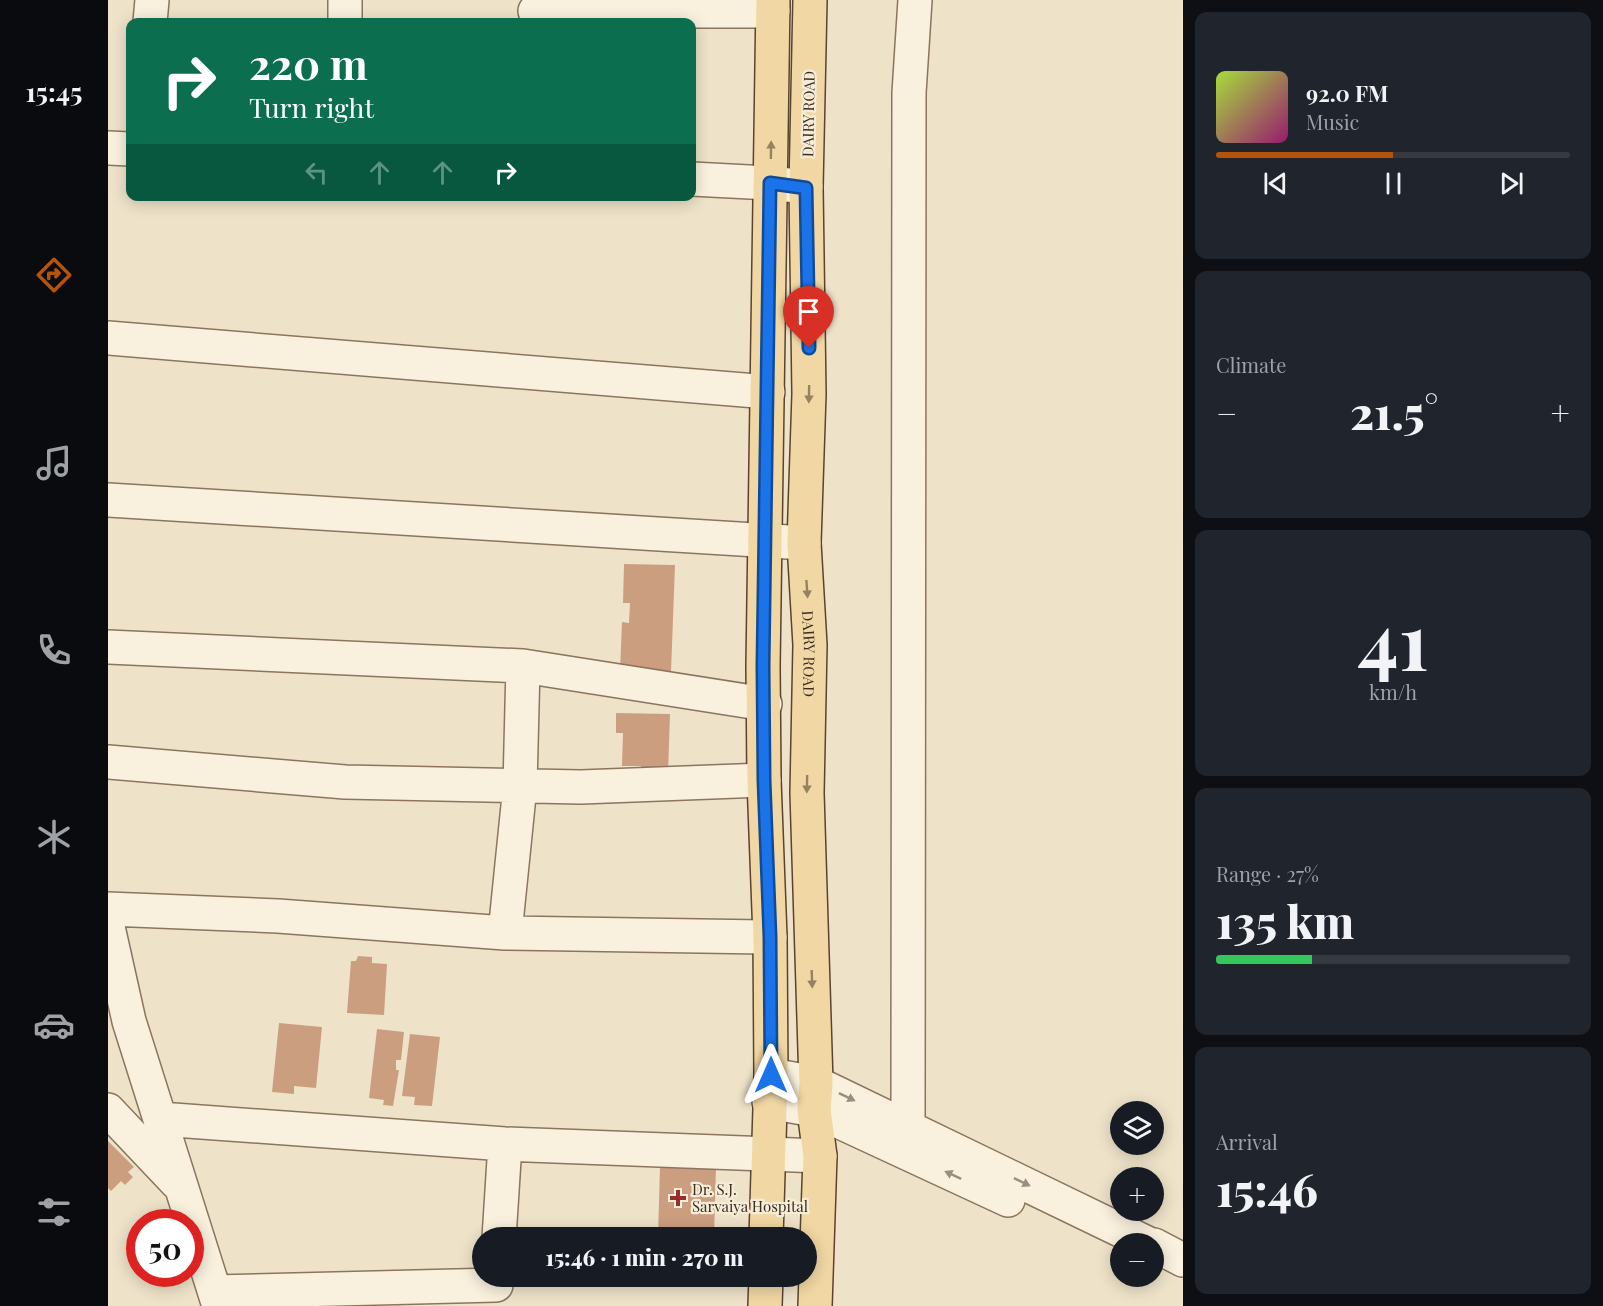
<!DOCTYPE html>
<html lang="en">
<head>
<meta charset="utf-8">
<style>
  body { margin:0; font-family:"Playfair Display",serif; background:#20242c; color:#f1f3f6; height:100vh; display:flex; flex-direction:column; font-size:22px; white-space:nowrap }
  * { box-sizing:border-box; margin:0 }
  p { font-size:20px; color:#9ea1a6 }
  .icon { flex:none; width:33px; height:33px; fill:none; stroke:currentColor; stroke-width:2; stroke-linecap:round; stroke-linejoin:round }
  .map { position:relative; flex:1; overflow:hidden }
  .side { display:flex; flex-direction:column; gap:12px; padding:12px; background:#0d0f14; width:420px }
  .side>* { flex:none }
  .guide { position:absolute; left:18px; top:18px; width:570px; height:183px; border-radius:12px; box-shadow:0 3px 15px #0003; background:#0b6e4f; color:#fff; overflow:hidden }
  .buttons { position:absolute; left:1002px; top:1101px; display:grid; gap:12px }
  .buttons a { display:grid; place-items:center; width:54px; height:54px; border-radius:50%; background:#171b24; box-shadow:0 3px 15px #0003; font-size:30px }
  .speed { position:absolute; left:18px; top:1209px; display:flex; gap:12px; font-size:30px; font-weight:700; text-align:center }
  .speed>* { display:grid; place-content:center; width:78px; height:78px; border-radius:50%; background:#171b24; box-shadow:0 3px 15px #0003; line-height:1 }
  .speed .limit { border:9px solid #d22; background:#fff; color:#111 }
  .pin { position:absolute; display:grid; place-items:center; width:51px; height:51px; color:#fff; margin:-62px -26px; border-radius:50% 50% 50% 0; rotate:-45deg; box-shadow:0 0 6px #0007 }
  .pin .icon { rotate:45deg }
  .me { position:absolute; width:66px; margin:-33px; rotate:0deg; stroke-linejoin:round; filter:drop-shadow(0 0 4px #0008) }
  .turn { display:flex; align-items:center; gap:21px; height:126px; padding:0 24px; font-size:27px }
  .turn .icon { width:78px; height:78px; stroke-width:2.5 }
  .turn b { display:block; font-size:42px; line-height:51px }
  .lanes { display:flex; align-items:center; height:57px; padding:0 24px; background:#0003; justify-content:center; gap:30px; direction:ltr }
  .lanes .off { opacity:.35 }
  .big { font-size:45px; font-weight:800; line-height:1.1 }
  .side .card { flex:1; display:flex; flex-direction:column; justify-content:center; gap:9px; min-width:0; padding:0 21px; border-radius:12px; background:#20242c }
  .side .dial { align-items:center; gap:0 }
  .dial b { font-size:78px; line-height:1 }
  .song { display:flex; align-items:center; gap:18px }
  .cover { width:72px; height:72px; border-radius:9px; background:linear-gradient(135deg,hsl(80 70% 55%),hsl(320 70% 35%)) }
  .played { height:6px; border-radius:3px; background:linear-gradient(90deg,#b45309 50%,#363941 50%) }
  .keys { display:flex; justify-content:space-around; direction:ltr }
  .heat { display:flex; justify-content:space-between; align-items:center; font-size:33px; direction:ltr }
  .charge { height:9px; border-radius:4px; background:linear-gradient(90deg,#34c759 27%,#363941 0) }
  .trip { position:absolute; left:364px; top:1227px; width:345px; height:60px; border-radius:30px; background:#171b24; box-shadow:0 3px 15px #0003; font-weight:800; line-height:60px; text-align:center }
  main { display:flex; flex:1; min-height:0 }
  .tabs { display:flex; flex-direction:column; width:108px; justify-content:space-around; align-items:center; background:#090b0e; color:#9ea1a6 }
  .tabs .icon { width:42px; height:42px }
  .tabs .current { color:#b45309 }
  .tabs b { font-size:27px; color:#f1f3f6 }
  .map>svg:first-child { display:block }
  .building { fill:#cc9e80 }
  .lines { fill:none; stroke-linecap:round; stroke-linejoin:round }
  .minor-casing { stroke:#8b755e; stroke-width:36 }
  .major-casing { stroke:#594331; stroke-width:36 }
  .minor { stroke:#f9f0dd; stroke-width:33 }
  .major { stroke:#f0d7a3; stroke-width:33 }
  .oneway { fill:#968262 }
  .oneway2 { fill:#9a8e7f }
  .route-casing { stroke:#114b97; stroke-width:15 }
  .route { stroke:#1a73e8; stroke-width:10 }
  .poi-dot { fill:#992e31; stroke:#f6edd9; stroke-width:2 }
  .labels { text-anchor:middle; dominant-baseline:central; stroke-width:4.5; stroke-linejoin:round; paint-order:stroke }
  .street-label { font-size:15px; fill:#3c2d21; stroke:#f6edd9 }
  .poi-label { font-size:15px; fill:#3c2d21; stroke:#f6edd9; text-anchor:start }
</style>
</head>
<body>
<main>
<nav class="tabs">
<b>15:45</b>
<svg class="icon current" aria-label="directions" viewBox="0 0 24 24"><path d="M12 3l9 9-9 9-9-9zM9 14v-3h6M13 9l2 2-2 2"/></svg>
<svg class="icon" aria-label="music" viewBox="0 0 24 24"><path d="M9 18V5l10-2v13"/><circle cx="6" cy="18" r="3"/><circle cx="16" cy="16" r="3"/></svg>
<svg class="icon" aria-label="phone" viewBox="0 0 24 24"><path d="M5 4h4l2 5-3 2q2 4 5 5l2-3 5 2v4C11 20 4 13 5 4z"/></svg>
<svg class="icon" aria-label="climate" viewBox="0 0 24 24"><path d="M12 3v18M4 7l16 10M4 17L20 7"/></svg>
<svg class="icon" aria-label="car" viewBox="0 0 24 24"><path d="M5 17H2v-5l4-1 3-4h7l3 4 3 1v5h-3M9 17h6M6 11h13"/><circle cx="7" cy="17" r="2"/><circle cx="17" cy="17" r="2"/></svg>
<svg class="icon" aria-label="filters" viewBox="0 0 24 24"><path d="M4 7h16M4 17h16"/><circle cx="9" cy="7" r="2"/><circle cx="15" cy="17" r="2"/></svg>
</nav>
<div class="map">
<svg width="1075" height="1306" viewBox="0 0 1075 1306">
  <rect width="100%" height="100%" fill="#eee3c9"/>
  <path class="building" d="M516 564 567 565 563 672 512 671 514 622 521 623 522 603H515Z
    M508 713 562 714 560 774H533V766H514L515 733H508Z
    M250 956 264 957V963L279 964 276 1015 239 1013 243 961H248Z
    M171 1023 214 1027 208 1088 186 1086V1094L164 1092Z
    M269 1029 296 1032 293 1060H288V1070H291L285 1106 275 1105 276 1100 261 1098Z
    M302 1034 332 1037 324 1106 306 1105 307 1097 294 1096Z
    M0 1141 26 1167 20 1172 25 1177 17 1185 13 1181 3 1191 0 1188Z
    M552 1167 608 1168 606 1237 550 1236Z"/>
  <g class="lines">
    <defs>
      <path id="minor" d="M427 11H665
        M42 22 44 0
        M237 22V0
        M0 148 22 149
        M584 179 662 183 698 187
        M0 338 660 392
        M0 500 696 543
        M0 647 415 666 657 704
        M0 762 237 782 473 787 656 780
        M0 909 170 916 397 933 662 937
        M0 927 21 1021 111 1306
        M397 933 412 786 415 666
        M663 1075 708 1083 1041 1244
        M661 1102 706 1110 900 1200
        M0 1110 69 1183
        M52 1119 397 1144 712 1156
        M800 1127 801 93 807 0
        M391 1238 397 1144
        M1046 1245 1075 1260
        M107 1292 388 1285"/>
      <g id="major">
        <path id="s1" d="M702 0 698 187 701 394 696 543 702 645 699 793 708 1083 706 1110 712 1156 707 1306"/>
        <path d="M658 1238 663 1075 662 937 656 780 655 666 665 0"/>
        <path d="M657 1306 658 1276"/>
      </g>
    </defs>
    <use href="#minor" class="minor-casing"/>
    <use href="#major" class="major-casing"/>
    <use href="#minor" class="minor"/>
    <use href="#major" class="major"/>
  </g>
  <defs><path id="oneway-solid" d="M-6-.8H1V-3.2L6.5 0L1 3.2V.8H-6Z" transform="scale(1.5)"/></defs>
  <g class="oneway">
    <use href="#oneway-solid" transform="translate(663 150) rotate(-89)"/>
    <use href="#oneway-solid" transform="translate(701 394) rotate(91)"/>
    <use href="#oneway-solid" transform="translate(699 589) rotate(86)"/>
    <use href="#oneway-solid" transform="translate(699 784) rotate(91)"/>
    <use href="#oneway-solid" transform="translate(704 979) rotate(88)"/>
  </g>
  <g class="oneway2">
    <use href="#oneway-solid" transform="translate(739 1097) rotate(26)"/>
    <use href="#oneway-solid" transform="translate(845 1175) rotate(-155)"/>
    <use href="#oneway-solid" transform="translate(914 1182) rotate(26)"/>
  </g>
  <g class="lines">
    <defs>
      <path id="route" d="M663 1075 662 937 656 780 655 666 662 183 698 188 701 348"/>
    </defs>
    <use href="#route" class="route-casing"/>
    <use href="#route" class="route"/>
  </g>
  <path class="poi-dot" d="M567 1189h6v6h6v6h-6v6h-6v-6h-6v-6h6z"/>
  <g class="labels">
    <g class="street-label">
      <text transform="translate(700 114) rotate(-89)">DAIRY ROAD</text>
      <text stroke="none"><textPath href="#s1" startOffset="654">DAIRY ROAD</textPath></text>
    </g>
    <g class="poi-label">
      <text x="584" y="1189">Dr. S.J.<tspan x="584" dy="17">Sarvaiya Hospital</tspan></text>
    </g>
  </g>
</svg>
<div class="buttons">
<a><svg class="icon" aria-label="layers" viewBox="0 0 24 24"><path d="M12 4l9 5-9 5-9-5zM3 14l9 5 9-5"/></svg></a>
<a>+</a>
<a>−</a>
</div>
<div class="speed"><div class="limit">50</div></div>
<div class="pin" style="left:701px;top:348px;background:#d93025"><svg class="icon" aria-label="arrive" viewBox="0 0 24 24"><path d="M6 21V4h12l-3 4 3 4H6"/></svg></div>
<svg class="me" style="left:663px;top:1075px" viewBox="-20 -20 40 40"><path d="M0-17L14 15 0 8-14 15z" fill="#1a73e8" stroke="#fff" stroke-width="4"/></svg>
<div class="trip">15:46 · 1 min · 270 m</div>
<div class="guide">
<div class="turn"><svg class="icon" aria-label="right" viewBox="0 0 24 24"><path d="M7 20v-9h11M14 6l5 5-5 5"/></svg><div><b>220 m</b>Turn right</div></div>
<div class="lanes"><svg class="icon off" aria-label="left" viewBox="0 0 24 24"><path d="M17 20v-9H6M10 6l-5 5 5 5"/></svg><svg class="icon off" aria-label="ahead" viewBox="0 0 24 24"><path d="M12 20V5M6 11l6-6 6 6"/></svg><svg class="icon off" aria-label="ahead" viewBox="0 0 24 24"><path d="M12 20V5M6 11l6-6 6 6"/></svg><svg class="icon" aria-label="right" viewBox="0 0 24 24"><path d="M7 20v-9h11M14 6l5 5-5 5"/></svg></div>
</div>
</div>
<section class="side">
<div class="card">
<div class="song"><i class="cover"></i><div><b>92.0 FM</b><p>Music</p></div></div>
<div class="played"></div>
<div class="keys"><svg class="icon" aria-label="previous" viewBox="0 0 24 24"><path d="M18 5L8 12l10 7zM5 5v14"/></svg><svg class="icon" aria-label="pause" viewBox="0 0 24 24"><path d="M8 5v14M16 5v14"/></svg><svg class="icon" aria-label="next" viewBox="0 0 24 24"><path d="M6 5l10 7-10 7zM19 5v14"/></svg></div>
</div>
<div class="card"><p>Climate</p>
<div class="heat"><a>−</a><b class="big">21.5°</b><a>+</a></div>
</div>
<div class="card dial"><b>41</b><p>km/h</p></div>
<div class="card"><p>Range · 27%</p><b class="big">135 km</b><div class="charge"></div></div>
<div class="card"><p>Arrival</p><b class="big">15:46</b></div>
</section>
</main>
</body>
</html>
